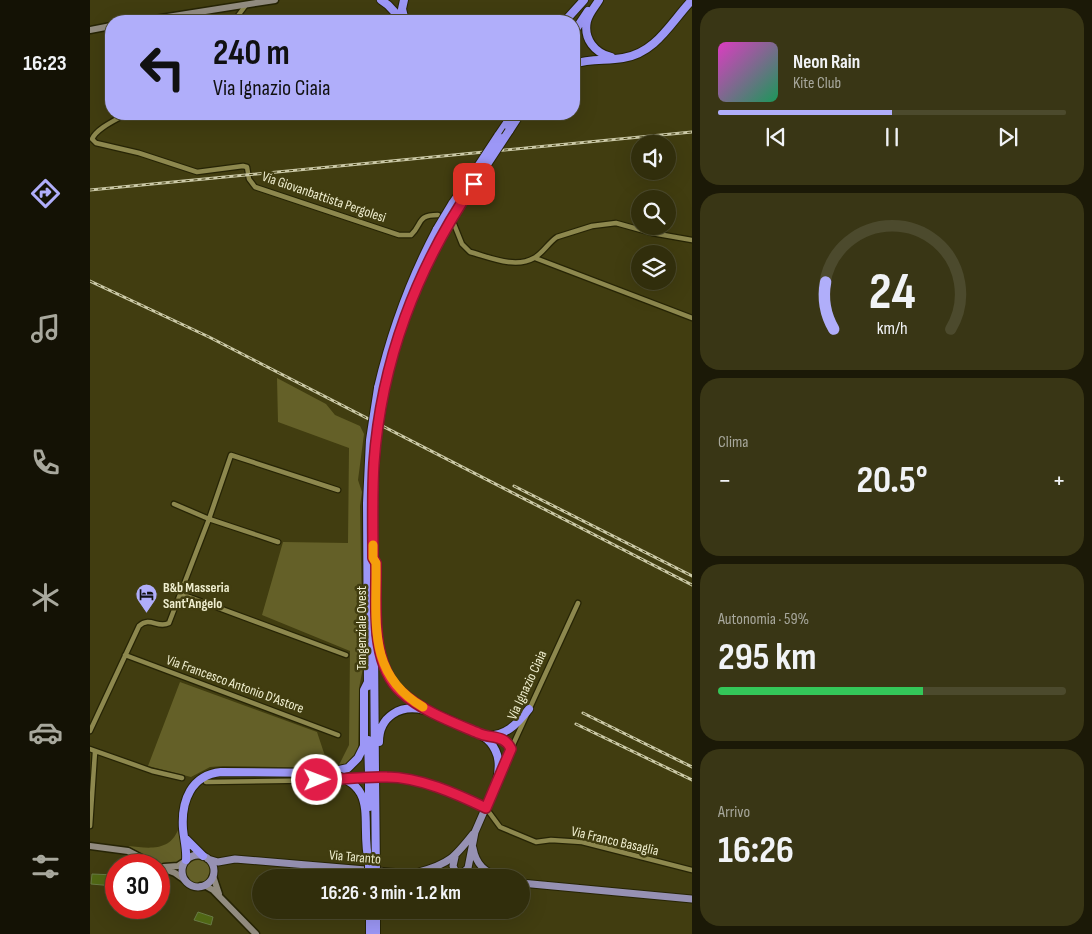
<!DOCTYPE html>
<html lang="it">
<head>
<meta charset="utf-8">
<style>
  body { margin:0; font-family:"Sofia Sans Condensed",sans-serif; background:#393615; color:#f1f3f6; height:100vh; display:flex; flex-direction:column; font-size:19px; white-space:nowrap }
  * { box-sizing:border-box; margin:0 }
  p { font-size:16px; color:#a8a89d }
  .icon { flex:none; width:28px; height:28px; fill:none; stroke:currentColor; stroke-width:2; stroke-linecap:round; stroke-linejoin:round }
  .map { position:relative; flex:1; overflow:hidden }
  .panel { display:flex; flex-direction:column; gap:8px; padding:8px; background:#1b1907; width:400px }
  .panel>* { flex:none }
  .top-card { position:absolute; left:15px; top:15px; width:475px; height:105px; border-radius:20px; box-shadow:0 5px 20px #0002,0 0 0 1px #4c4a2d; background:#b0aefa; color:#111; overflow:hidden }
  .controls { position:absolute; left:541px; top:135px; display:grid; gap:10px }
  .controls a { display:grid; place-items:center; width:45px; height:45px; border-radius:50%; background:#312e0c; box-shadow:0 5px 20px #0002,0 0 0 1px #4c4a2d; font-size:25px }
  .speed { position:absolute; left:15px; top:854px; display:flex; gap:10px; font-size:25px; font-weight:700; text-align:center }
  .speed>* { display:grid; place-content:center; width:65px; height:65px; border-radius:50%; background:#312e0c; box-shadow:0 5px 20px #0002,0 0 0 1px #4c4a2d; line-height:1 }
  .speed .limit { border:8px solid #d22; background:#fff; color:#111 }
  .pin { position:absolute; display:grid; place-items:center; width:42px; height:42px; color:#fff; margin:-21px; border-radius:10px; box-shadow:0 2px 8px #0006 }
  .me { position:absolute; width:55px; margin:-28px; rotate:89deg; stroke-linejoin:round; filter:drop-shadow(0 0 4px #0008) }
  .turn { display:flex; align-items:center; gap:18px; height:105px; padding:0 25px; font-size:22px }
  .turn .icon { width:65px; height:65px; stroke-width:2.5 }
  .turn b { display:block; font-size:35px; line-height:42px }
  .big { font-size:38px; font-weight:700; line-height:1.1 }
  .panel .widget { flex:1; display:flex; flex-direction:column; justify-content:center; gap:8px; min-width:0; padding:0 18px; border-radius:20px; background:#393615 }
  .panel .dial { align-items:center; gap:0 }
  .dial svg { height:130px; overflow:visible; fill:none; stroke:#4c4a2d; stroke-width:7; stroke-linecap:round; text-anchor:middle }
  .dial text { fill:#f1f3f6; stroke:none }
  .song { display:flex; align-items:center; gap:15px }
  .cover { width:60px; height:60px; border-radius:8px; background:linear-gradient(135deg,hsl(310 70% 55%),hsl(150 70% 35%)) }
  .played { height:5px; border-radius:2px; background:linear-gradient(90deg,#b0aefa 50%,#4c4a2d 50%) }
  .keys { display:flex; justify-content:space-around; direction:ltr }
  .heat { display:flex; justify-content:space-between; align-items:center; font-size:28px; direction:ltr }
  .charge { height:8px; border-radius:4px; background:linear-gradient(90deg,#34c759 59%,#4c4a2d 0) }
  .trip { position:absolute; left:162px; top:869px; width:278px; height:50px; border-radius:25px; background:#312e0c; box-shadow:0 5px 20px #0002,0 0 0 1px #4c4a2d; font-weight:700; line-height:50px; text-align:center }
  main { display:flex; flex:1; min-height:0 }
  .tab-bar { display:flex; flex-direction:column; width:90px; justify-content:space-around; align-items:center; background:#141205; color:#a8a89d }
  .tab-bar .icon { width:35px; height:35px }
  .tab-bar .active { color:#b0aefa }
  .tab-bar b { font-size:22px; color:#f1f3f6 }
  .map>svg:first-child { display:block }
  .green { fill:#646028 }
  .building { fill:#506714; stroke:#677a45 }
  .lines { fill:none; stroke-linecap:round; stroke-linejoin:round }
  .street-casing { stroke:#262405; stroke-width:7 }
  .secondary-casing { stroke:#262405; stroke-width:9 }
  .primary-casing { stroke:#262405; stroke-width:9 }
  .highway-casing { stroke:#262405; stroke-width:10 }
  .street { stroke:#8d884e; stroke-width:4.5 }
  .secondary { stroke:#928c80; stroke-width:6 }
  .primary { stroke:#9691b3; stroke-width:7 }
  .highway { stroke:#9c97f6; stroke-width:8 }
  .rail-casing { stroke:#cbc9a7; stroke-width:3 }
  .rail { stroke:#413d10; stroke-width:1; stroke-dasharray:4; stroke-linecap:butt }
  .highway-bridge-casing { stroke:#262405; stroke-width:10; stroke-linecap:butt }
  .highway-bridge { stroke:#9c97f6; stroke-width:8 }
  .route-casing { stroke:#92132f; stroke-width:12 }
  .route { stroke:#e11d48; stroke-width:9 }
  .slow { stroke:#f59e0b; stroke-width:9 }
  .labels { text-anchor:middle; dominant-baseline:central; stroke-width:5; stroke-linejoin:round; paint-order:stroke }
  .street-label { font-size:14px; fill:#efeecf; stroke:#413d10 }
  .poi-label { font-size:14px; font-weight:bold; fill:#efeecf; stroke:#413d10; text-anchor:start }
</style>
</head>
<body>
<main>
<nav class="tab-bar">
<b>16:23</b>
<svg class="icon active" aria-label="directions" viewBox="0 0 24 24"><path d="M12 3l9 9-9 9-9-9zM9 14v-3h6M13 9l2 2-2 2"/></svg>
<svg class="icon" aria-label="music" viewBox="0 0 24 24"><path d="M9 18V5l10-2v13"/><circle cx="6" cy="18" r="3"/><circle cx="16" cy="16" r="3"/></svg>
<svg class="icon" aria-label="phone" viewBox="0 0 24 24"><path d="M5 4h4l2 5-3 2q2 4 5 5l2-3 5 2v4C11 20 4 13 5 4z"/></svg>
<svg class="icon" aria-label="climate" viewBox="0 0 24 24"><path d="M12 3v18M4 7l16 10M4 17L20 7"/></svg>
<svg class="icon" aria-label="car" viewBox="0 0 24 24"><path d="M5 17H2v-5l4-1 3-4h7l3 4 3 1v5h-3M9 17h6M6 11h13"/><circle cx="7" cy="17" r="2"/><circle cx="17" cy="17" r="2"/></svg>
<svg class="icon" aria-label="filters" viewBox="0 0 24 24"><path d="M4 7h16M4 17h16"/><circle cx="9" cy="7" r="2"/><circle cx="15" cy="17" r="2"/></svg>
</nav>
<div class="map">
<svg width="602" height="934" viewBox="0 0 602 934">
  <rect width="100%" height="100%" fill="#413d10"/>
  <path class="green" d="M187 378 236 404 245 415 270 426 274 434 268 480 272 492 270 506 273 668 269 688 268 751 264 759 257 764 248 767 259 745 260 651 172 615 193 542 258 543 259 448 188 422Z
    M90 682 227 732 239 768 133 766 120 767 101 777 58 766Z
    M88 830 94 856 87 864H71L38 846C58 848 79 852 88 830Z
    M96 872a12 12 0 1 1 24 0a12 12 0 1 1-24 0Z"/>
  <path class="building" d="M2 874 25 875 24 886 1 884Z
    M108 912 123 917 121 925 104 920Z"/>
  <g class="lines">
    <defs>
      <path id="street" d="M144 21 156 5
        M36 114C26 120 7 128 2 139L6 143 49 153 107 172 153 166 157 167 159 179 165 187 309 235H321C333 224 326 215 348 215
        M364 224 372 244 380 252C399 257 425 269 444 258 453 253 458 243 467 237L502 226 526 223 562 233 602 240
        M445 258 602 318
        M84 504 119 519 188 542
        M91 594 256 655
        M35 655 248 735
        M0 731 49 626C60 616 68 629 79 623L119 519 141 455 248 490
        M0 749 62 771 92 778
        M421 749 488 603
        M258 779 296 777 311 778 351 788 374 797 396 808 410 827 446 842 461 840 492 842 602 870
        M116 782 250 780
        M0 826 5 752"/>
      <path id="secondary" d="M52 21 185 0
        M0 30 21 26
        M0 846 38 851 65 865
        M69 867 85 873 95 880
        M74 867 88 866 94 862
        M123 876 129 894
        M111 886H116L123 890 166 934"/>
      <path id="primary" d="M383 848C386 865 395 872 411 878
        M92 871a16 16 0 1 1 32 0a16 16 0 1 1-32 0Z
        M365 857 363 866 368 877
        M118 859 128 862 145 859 370 878
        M329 872C359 864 365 857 383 834
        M368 877 378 868 385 832 421 749
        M431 883 602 899"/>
      <path id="highway" d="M291 0 298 5 313 21
        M314 0 312 9 315 21
        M509 0C505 7 499 13 497 21 493 39 505 53 521 57
        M475 21 494 0
        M484 32 498 11
        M484 64C500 58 516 61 533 58 566 53 581 22 602 0
        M419 131 430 114
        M408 136 423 114
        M362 204 385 171
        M367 208 392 172
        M288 388C301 332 320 280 347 229
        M294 391C307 335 326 283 353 232
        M283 502V561
        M277 503 278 686
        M283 558 286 563C287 597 281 647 299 676 315 703 346 714 373 726 382 731 393 734 400 742 410 754 410 766 407 781
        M284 640 285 773
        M393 735C415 738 427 724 439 709
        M403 736 414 740 421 749
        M278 740 279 774
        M289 742C289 716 311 704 334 710
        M96 839 113 856
        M96 860C97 849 94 840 93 829 91 801 101 775 131 772L236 773 258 768 268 758 274 746V690L278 682
        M280 910V934
        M286 910V934"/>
    </defs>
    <use href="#street" class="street-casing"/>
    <use href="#secondary" class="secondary-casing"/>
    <use href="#primary" class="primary-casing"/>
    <use href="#highway" class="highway-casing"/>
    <use href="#street" class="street"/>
    <use href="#secondary" class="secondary"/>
    <use href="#primary" class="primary"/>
    <use href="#highway" class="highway"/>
    <defs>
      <path id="rail" d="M0 190 602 132
        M0 281 119 337 602 585
        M424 486 602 576
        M493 713 602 767
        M486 724 602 780"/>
    </defs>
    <use href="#rail" class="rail-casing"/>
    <use href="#rail" class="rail"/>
    <defs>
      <path id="highway-bridge" d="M385 171 408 136
        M392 172 419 131
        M347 229 362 204
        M353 232 367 208
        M283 502 286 443 294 391
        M277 503 280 440 288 388
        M236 773C292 784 269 822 279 863
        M285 773 286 878
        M279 774V807
        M279 858V878"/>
    </defs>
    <use href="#highway-bridge" class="highway-bridge-casing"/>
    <use href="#highway-bridge" class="highway-bridge"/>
  </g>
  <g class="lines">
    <defs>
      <path id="route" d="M227 780C250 780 273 776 297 777 329 777 367 794 396 808L421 749C414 734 401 739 388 733 362 722 332 711 311 692 279 663 287 602 286 563L283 558C283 526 282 494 284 463 291 362 327 267 384 184"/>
    </defs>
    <use href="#route" class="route-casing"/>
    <use href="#route" class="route"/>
    <path class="slow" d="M283 545V558L286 563C287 620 276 674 333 707"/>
  </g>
  <defs>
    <symbol id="hotel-pin" viewBox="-11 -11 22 30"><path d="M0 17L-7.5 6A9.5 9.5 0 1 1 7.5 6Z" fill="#b0aefa" stroke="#413d10"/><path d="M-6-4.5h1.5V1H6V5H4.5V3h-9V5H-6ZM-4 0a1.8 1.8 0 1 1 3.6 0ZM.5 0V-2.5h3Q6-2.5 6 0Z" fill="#111"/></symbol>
  </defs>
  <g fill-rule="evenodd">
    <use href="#hotel-pin" x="44" y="582" width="25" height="34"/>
  </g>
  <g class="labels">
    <g class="street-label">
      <text transform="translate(234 197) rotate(19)">Via Giovanbattista Pergolesi</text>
      <text transform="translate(271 628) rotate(-90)">Tangenziale Ovest</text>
      <text transform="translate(145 684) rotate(20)">Via Francesco Antonio D'Astore</text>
      <text transform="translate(437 685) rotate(-65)">Via Ignazio Ciaia</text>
      <text transform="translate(525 841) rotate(13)">Via Franco Basaglia</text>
      <text transform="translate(265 857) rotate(5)">Via Taranto</text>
    </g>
    <g class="poi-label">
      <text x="73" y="587">B&amp;b Masseria<tspan x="73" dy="16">Sant'Angelo</tspan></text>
    </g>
  </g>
</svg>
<div class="controls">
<a><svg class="icon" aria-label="sound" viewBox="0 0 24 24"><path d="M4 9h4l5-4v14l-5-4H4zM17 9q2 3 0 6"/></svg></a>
<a><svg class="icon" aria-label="search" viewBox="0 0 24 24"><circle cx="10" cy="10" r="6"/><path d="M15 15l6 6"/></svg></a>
<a><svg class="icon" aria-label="layers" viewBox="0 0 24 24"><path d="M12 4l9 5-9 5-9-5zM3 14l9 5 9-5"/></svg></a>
</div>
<div class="speed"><div class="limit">30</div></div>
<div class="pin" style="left:384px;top:184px;background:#d93025"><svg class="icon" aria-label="arrive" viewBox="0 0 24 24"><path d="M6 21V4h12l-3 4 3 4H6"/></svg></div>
<svg class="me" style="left:227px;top:780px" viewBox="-20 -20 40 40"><circle r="17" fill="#e11d48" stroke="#fff" stroke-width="3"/><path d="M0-11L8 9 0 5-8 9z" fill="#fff"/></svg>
<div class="trip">16:26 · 3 min · 1.2 km</div>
<div class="top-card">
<div class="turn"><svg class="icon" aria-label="left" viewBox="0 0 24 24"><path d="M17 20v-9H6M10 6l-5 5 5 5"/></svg><div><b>240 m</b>Via Ignazio Ciaia</div></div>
</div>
</div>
<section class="panel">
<div class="widget">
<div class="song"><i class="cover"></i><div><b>Neon Rain</b><p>Kite Club</p></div></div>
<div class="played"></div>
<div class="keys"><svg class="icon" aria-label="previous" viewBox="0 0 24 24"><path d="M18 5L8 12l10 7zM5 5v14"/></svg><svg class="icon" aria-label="pause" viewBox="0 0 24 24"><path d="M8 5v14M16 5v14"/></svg><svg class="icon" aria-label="next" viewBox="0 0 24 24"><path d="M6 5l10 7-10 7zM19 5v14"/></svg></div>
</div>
<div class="widget dial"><svg viewBox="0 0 100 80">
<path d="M14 69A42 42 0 1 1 86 69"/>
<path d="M14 69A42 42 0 0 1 9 40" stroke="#b0aefa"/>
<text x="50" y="56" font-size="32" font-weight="700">24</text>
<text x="50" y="72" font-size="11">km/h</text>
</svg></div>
<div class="widget"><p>Clima</p>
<div class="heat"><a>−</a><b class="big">20.5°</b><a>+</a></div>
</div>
<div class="widget"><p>Autonomia · 59%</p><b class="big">295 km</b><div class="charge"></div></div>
<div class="widget"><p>Arrivo</p><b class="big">16:26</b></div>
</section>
</main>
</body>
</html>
